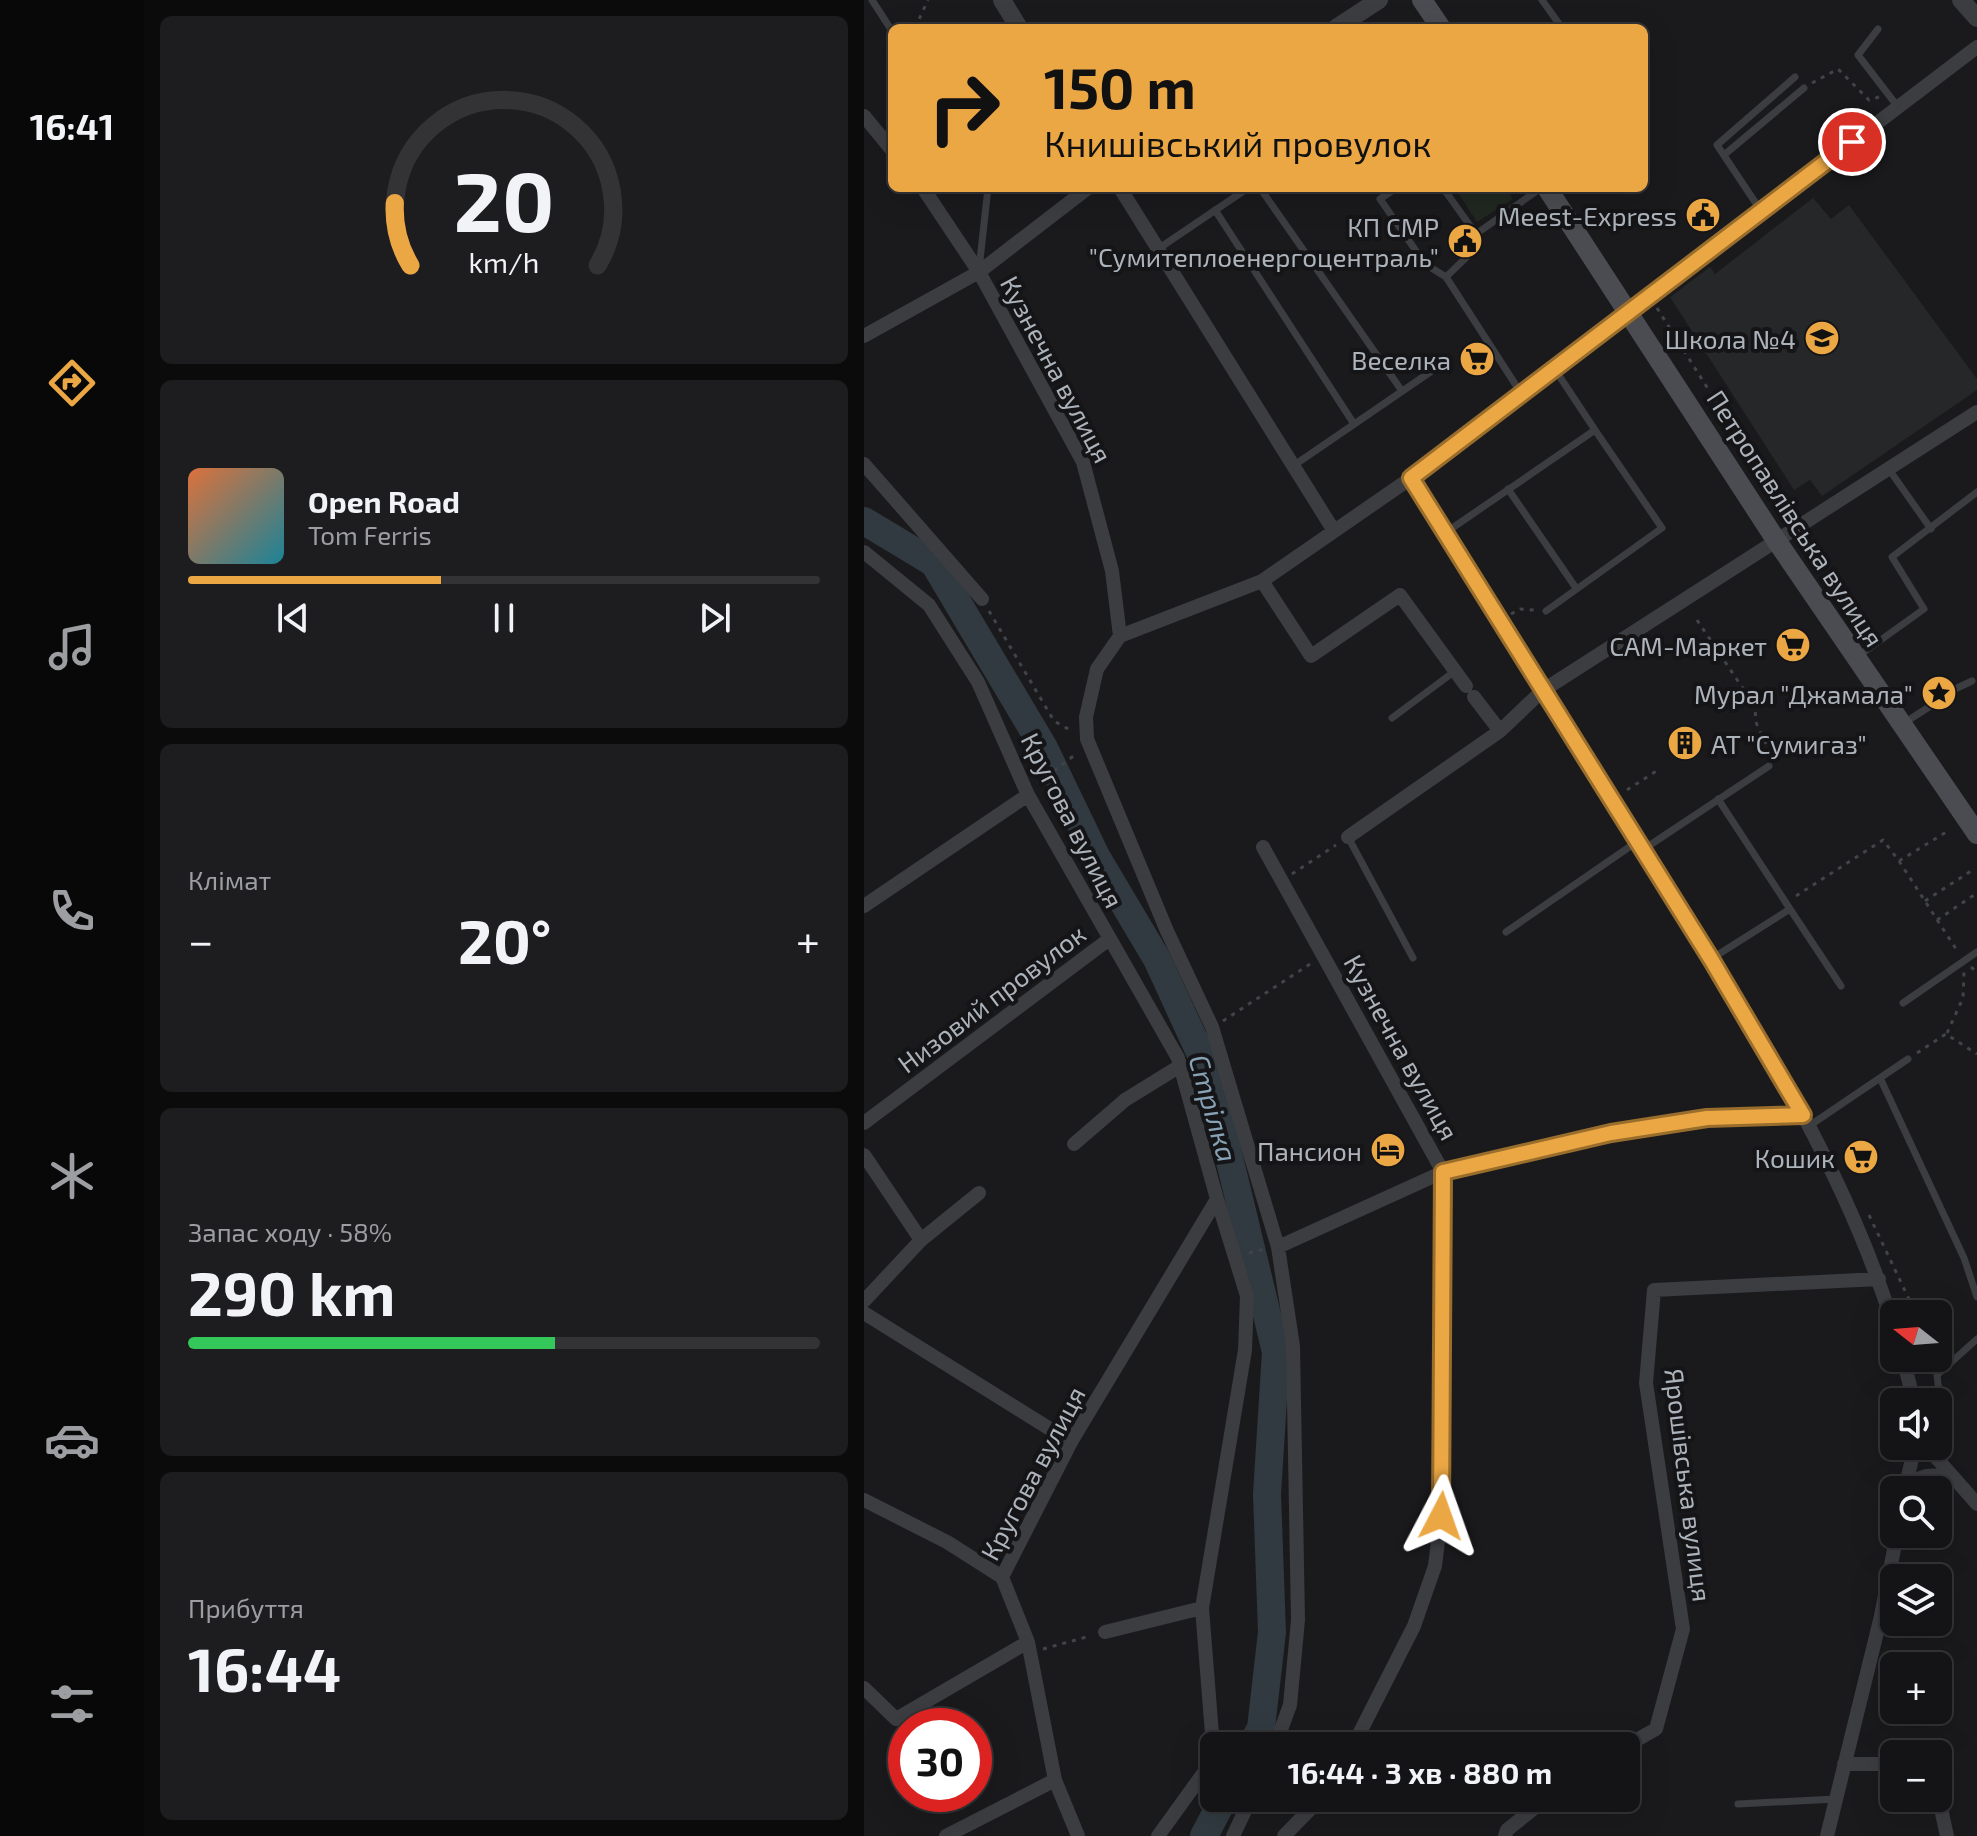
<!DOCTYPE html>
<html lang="uk">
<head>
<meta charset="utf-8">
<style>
  body { margin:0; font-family:"Exo 2",sans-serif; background:#1d1d1f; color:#f1f3f6; height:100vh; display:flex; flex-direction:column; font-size:30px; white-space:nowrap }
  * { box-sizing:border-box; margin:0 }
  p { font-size:26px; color:#9d9ea1 }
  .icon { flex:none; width:44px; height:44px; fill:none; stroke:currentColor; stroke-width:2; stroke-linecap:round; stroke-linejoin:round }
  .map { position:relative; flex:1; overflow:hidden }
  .drawer { display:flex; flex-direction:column; gap:16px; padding:16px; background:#0b0b0c; width:720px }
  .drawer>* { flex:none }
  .guide { position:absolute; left:24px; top:24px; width:760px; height:168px; border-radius:12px; box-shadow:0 8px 32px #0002,0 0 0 2px #333335; background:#eba744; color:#111; overflow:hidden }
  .needle { width:52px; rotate:287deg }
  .tools { position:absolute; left:1016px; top:1300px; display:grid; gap:16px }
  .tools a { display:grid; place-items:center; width:72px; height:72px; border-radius:12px; background:#141416; box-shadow:0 8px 32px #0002,0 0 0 2px #333335; font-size:40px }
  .speed { position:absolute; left:24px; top:1708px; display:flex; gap:16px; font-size:40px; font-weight:700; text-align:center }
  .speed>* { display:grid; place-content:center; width:104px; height:104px; border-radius:50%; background:#141416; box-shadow:0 8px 32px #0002,0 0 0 2px #333335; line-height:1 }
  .speed .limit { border:12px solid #d22; background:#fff; color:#111 }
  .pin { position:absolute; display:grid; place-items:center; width:68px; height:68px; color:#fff; margin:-34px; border:4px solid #fff; border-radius:50%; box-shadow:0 2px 8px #0007 }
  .me { position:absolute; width:88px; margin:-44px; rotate:4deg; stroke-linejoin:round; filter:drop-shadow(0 0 6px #0008) }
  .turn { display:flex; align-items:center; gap:28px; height:168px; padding:0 24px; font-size:36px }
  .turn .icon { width:104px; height:104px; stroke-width:2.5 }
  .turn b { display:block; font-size:56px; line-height:68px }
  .big { font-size:60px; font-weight:700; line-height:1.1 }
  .drawer .tile { flex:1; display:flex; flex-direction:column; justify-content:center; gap:12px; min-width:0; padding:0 28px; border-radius:12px; background:#1d1d1f }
  .drawer .dial { align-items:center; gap:0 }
  .dial svg { height:208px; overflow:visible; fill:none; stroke:#333335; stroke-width:7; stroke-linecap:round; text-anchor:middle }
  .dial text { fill:#f1f3f6; stroke:none }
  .song { display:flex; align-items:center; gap:24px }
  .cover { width:96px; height:96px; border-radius:12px; background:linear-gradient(135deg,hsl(20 70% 55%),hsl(190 70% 35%)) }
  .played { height:8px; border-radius:4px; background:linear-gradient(90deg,#eba744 40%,#333335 40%) }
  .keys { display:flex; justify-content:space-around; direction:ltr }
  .heat { display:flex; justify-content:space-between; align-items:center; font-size:44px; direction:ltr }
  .charge { height:12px; border-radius:6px; background:linear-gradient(90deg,#34c759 58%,#333335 0) }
  .trip { position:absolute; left:336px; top:1732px; width:440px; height:80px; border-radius:12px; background:#141416; box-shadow:0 8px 32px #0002,0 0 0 2px #333335; font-weight:700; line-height:80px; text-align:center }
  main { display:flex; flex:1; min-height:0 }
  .tab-bar { display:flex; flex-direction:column; width:144px; justify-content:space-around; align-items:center; background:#080809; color:#9d9ea1 }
  .tab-bar .icon { width:56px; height:56px }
  .tab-bar .active { color:#eba744 }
  .tab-bar b { font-size:36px; color:#f1f3f6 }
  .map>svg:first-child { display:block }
  .built { fill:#262729 }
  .green { fill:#202821 }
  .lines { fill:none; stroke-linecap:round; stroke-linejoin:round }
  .river { stroke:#303a40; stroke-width:28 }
  .path { stroke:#414448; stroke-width:3; stroke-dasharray:4 6; stroke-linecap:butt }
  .service { stroke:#3b3d41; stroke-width:7 }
  .minor { stroke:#3b3d41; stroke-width:14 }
  .tertiary { stroke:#3b3d41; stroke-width:18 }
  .secondary { stroke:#4a4c51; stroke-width:20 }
  .route-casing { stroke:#996d2c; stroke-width:20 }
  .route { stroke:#eba744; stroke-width:14 }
  .labels { text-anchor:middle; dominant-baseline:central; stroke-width:8; stroke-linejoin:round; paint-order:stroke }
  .poi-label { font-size:26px; fill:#adb3bb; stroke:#151518; text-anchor:end }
  .street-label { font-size:26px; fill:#adb3bb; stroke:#151518 }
  .water-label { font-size:28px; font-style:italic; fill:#87a2b4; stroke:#151518 }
</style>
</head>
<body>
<main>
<nav class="tab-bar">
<b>16:41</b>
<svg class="icon active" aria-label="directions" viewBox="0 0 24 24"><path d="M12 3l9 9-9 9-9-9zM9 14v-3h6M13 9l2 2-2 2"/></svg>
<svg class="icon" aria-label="music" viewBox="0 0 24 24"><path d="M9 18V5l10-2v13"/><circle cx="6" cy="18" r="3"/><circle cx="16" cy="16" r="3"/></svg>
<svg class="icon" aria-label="phone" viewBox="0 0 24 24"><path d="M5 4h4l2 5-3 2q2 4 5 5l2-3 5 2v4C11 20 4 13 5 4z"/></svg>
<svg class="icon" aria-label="climate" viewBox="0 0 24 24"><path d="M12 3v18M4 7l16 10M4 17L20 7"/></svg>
<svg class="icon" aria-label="car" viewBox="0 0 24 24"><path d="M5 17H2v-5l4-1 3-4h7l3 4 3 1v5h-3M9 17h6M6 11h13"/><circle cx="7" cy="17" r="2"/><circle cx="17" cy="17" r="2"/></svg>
<svg class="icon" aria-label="filters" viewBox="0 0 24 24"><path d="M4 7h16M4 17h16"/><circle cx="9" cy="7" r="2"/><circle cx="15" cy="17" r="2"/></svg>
</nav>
<section class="drawer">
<div class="tile dial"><svg viewBox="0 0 100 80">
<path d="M14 69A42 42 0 1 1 86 69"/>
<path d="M14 69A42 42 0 0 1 8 45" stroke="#eba744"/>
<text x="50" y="56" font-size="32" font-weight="700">20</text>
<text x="50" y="72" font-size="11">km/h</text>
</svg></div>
<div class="tile">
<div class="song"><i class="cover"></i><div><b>Open Road</b><p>Tom Ferris</p></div></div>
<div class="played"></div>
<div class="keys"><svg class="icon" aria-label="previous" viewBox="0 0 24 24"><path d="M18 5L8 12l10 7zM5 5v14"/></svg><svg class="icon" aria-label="pause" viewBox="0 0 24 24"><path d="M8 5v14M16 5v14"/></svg><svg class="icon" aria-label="next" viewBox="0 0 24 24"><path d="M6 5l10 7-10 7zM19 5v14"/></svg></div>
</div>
<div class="tile"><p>Клімат</p>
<div class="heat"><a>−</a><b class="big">20°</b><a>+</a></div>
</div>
<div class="tile"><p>Запас ходу · 58%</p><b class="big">290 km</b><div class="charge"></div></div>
<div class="tile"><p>Прибуття</p><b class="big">16:44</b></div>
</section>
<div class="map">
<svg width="1113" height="1836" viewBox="0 0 1113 1836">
  <rect width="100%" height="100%" fill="#1a1a1d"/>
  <path class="built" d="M949 198 967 219 985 205 1113 379V390L958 496 946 480 930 490 806 297 846 267 851 274Z"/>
  <path class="green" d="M591 188H642L649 199 613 222Z"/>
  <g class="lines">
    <path class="river" d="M0 521 70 563 180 748 233 858 293 959 344 1070 412 1352 403 1494 408 1632 397 1728 387 1746
      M340 1836 360 1798"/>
    <path class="path" d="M51 28 64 0
      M948 83 974 69 1005 100 1015 97
      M793 308 921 511
      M125 611 190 721 208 731
      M647 614 656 609 670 610
      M833 620 892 708C888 731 905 736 903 754
      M174 783 212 754
      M763 790 794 770
      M1035 861 1094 952
      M428 874 472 845
      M932 896 1019 840 1035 861 1084 831
      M1061 901 1110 869
      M1073 920 1113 893
      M1107 967 1113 972
      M359 1021 446 964
      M1083 1033 1099 998 1100 972
      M1053 1053 1082 1034 1113 1054
      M1005 1215 1052 1314
      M385 1253 401 1249
      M179 1649 226 1636"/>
    <path class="service" d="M8 0 28 31
      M678 0 698 28
      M1014 29 994 55 1034 107
      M860 155 940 88
      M396 188 538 391
      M532 188 516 199 561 264 582 277
      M579 188 612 234
      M351 210 490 424
      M897 211 853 145 931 77
      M294 249 384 188
      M115 269 124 188
      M657 393 582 277 615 245 612 234 677 188
      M429 466 575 366
      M1024 468 1067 529
      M644 489 712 588
      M581 533 731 430 690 368
      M682 611 798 528 731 430
      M993 657 1060 609 1028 557 1113 492
      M1091 689 1108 681
      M528 718 591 671
      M1040 723 1065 707
      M484 837 549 958
      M780 849 905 766
      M926 909 977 986
      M642 932 774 841
      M847 959 926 909 854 799
      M1039 1003 1113 952
      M1017 1080 1100 1258 1113 1297
      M945 1126 1044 1059
      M1074 1432 1078 1418 1073 1375 1113 1339
      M874 1804 972 1799"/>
    <path class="minor" d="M0 116 28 150
      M59 188 115 272 219 462 248 571 256 636
      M256 188 470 531
      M0 336 115 272 224 188
      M0 464 118 599
      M547 478C632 617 720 755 807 893 892 1030 983 1172 1030 1328
      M0 552 65 605 114 682 164 795 314 1058 353 1199 207 1442 138 1577 164 1642 191 1780 214 1836
      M398 581 447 656 536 595 602 686
      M610 697 636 731
      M484 837 636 731 678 691 1113 412
      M399 847 579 1172 580 1491 571 1566 550 1626 489 1746
      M0 906 164 795
      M0 1123 244 940
      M210 1144 261 1100 316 1066
      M0 1155 57 1240
      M414 1247 579 1172 747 1133 843 1118 939 1115
      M0 1301 57 1240 115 1193
      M0 1313 207 1442
      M1039 1358 1050 1402
      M1062 1446 1113 1504
      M1041 1489 1051 1446
      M1043 1490C1055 1473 1069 1473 1088 1479
      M0 1500 83 1542 138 1577
      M241 1632 338 1608
      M0 1688 32 1719 164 1642
      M411 1746 426 1705 434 1620 429 1346 414 1247 348 1027 303 931 223 739 222 717 233 669 256 636 398 581 547 478 1113 47
      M762 1746 792 1729 819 1629 782 1383 790 1290 1015 1279
      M980 1764H1030
      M1074 1795 1083 1836
      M82 1836 191 1780
      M294 1836 341 1771 348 1734 338 1608 381 1350 383 1296 353 1199
      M369 1836 387 1798
      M420 1836 457 1798
      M641 1836 643 1830 683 1798
      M963 1836 1017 1616 1033 1534"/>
    <path class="tertiary" d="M138 0 155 28
      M1097 0 1113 18
      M472 28 515 0"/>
    <path class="secondary" d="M558 0 577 28
      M683 188 912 540 1113 834"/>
  </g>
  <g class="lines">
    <defs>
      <path id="route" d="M577 1516 579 1172 747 1133 843 1118 939 1115 847 959 547 478 988 142"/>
    </defs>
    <use href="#route" class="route-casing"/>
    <use href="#route" class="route"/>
  </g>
  <defs>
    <symbol id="civic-disc" viewBox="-11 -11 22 22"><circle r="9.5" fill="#eba744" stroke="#151518"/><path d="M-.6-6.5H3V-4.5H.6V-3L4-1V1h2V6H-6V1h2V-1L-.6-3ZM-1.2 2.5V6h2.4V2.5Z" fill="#111"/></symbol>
    <symbol id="school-disc" viewBox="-11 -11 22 22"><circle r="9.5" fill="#eba744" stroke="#151518"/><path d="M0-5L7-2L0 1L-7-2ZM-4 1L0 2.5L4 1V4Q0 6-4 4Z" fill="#111"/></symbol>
    <symbol id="supermarket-disc" viewBox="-11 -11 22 22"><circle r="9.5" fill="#eba744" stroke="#151518"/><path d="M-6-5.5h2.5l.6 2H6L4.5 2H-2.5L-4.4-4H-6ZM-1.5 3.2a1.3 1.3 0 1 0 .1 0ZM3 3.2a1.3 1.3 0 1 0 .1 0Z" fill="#111"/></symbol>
    <symbol id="sight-disc" viewBox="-11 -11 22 22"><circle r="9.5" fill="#eba744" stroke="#151518"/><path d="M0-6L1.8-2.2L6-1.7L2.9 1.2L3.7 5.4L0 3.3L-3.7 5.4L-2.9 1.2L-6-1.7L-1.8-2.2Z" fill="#111"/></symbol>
    <symbol id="building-disc" viewBox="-11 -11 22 22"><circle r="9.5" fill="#eba744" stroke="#151518"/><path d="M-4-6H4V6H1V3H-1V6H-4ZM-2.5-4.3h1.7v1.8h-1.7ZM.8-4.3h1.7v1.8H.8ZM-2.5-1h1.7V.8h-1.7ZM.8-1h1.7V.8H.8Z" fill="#111"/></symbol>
    <symbol id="hotel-disc" viewBox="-11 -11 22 22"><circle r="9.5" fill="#eba744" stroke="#151518"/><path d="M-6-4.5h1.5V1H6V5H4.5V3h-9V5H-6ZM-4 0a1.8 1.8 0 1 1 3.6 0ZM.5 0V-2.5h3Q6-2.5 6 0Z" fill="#111"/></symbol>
  </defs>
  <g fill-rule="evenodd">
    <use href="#civic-disc" x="819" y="195" width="40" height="40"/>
    <use href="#civic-disc" x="581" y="221" width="40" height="40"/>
    <use href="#school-disc" x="938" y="318" width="40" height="40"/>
    <use href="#supermarket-disc" x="593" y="339" width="40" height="40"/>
    <use href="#supermarket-disc" x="909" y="625" width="40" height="40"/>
    <use href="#sight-disc" x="1055" y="673" width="40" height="40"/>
    <use href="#building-disc" x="801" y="723" width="40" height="40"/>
    <use href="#hotel-disc" x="504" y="1130" width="40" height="40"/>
    <use href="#supermarket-disc" x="977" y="1137" width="40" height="40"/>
  </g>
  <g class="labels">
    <g class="poi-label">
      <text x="813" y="215">Meest-Express</text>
      <text x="575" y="226">КП СМР<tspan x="575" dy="30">"Сумитеплоенергоцентраль"</tspan></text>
      <text x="932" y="338">Школа №4</text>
      <text x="587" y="359">Веселка</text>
      <text x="903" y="645">САМ-Маркет</text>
      <text x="1049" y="693">Мурал "Джамала"</text>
      <text x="847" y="743" text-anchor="start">АТ "Сумигаз"</text>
      <text x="498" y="1150">Пансион</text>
      <text x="971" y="1157">Кошик</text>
    </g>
    <g class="street-label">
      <text transform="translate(193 369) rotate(62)">Кузнечна вулиця</text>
      <text transform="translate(932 518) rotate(57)">Петропавлівська вулиця</text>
      <text transform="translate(209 820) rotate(63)">Кругова вулиця</text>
      <text transform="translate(127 998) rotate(-37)">Низовий провулок</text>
      <text transform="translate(538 1047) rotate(61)">Кузнечна вулиця</text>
      <text transform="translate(168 1473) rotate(-62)">Кругова вулиця</text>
      <text transform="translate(825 1485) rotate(83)">Ярошівська вулиця</text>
    </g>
    <g class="water-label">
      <text transform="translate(350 1108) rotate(74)">Стрілка</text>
    </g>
  </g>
</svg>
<div class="tools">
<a><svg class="needle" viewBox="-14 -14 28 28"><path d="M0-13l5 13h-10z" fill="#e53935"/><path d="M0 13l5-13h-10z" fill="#9d9ea1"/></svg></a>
<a><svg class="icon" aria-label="sound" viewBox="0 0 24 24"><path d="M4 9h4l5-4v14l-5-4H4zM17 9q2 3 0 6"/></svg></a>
<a><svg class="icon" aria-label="search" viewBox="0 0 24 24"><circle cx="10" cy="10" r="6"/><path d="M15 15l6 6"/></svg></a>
<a><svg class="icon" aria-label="layers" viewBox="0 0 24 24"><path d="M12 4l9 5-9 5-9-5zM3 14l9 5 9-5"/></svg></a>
<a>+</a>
<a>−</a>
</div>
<div class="speed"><div class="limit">30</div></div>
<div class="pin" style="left:988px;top:142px;background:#d93025"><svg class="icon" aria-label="arrive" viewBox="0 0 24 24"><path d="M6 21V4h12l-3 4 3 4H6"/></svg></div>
<svg class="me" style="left:577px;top:1516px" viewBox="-20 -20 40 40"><path d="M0-17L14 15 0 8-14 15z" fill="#eba744" stroke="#fff" stroke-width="4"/></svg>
<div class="trip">16:44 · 3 хв · 880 m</div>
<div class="guide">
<div class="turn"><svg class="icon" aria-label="right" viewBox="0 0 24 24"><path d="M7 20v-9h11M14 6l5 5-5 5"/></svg><div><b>150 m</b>Книшівський провулок</div></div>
</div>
</div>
</main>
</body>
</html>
